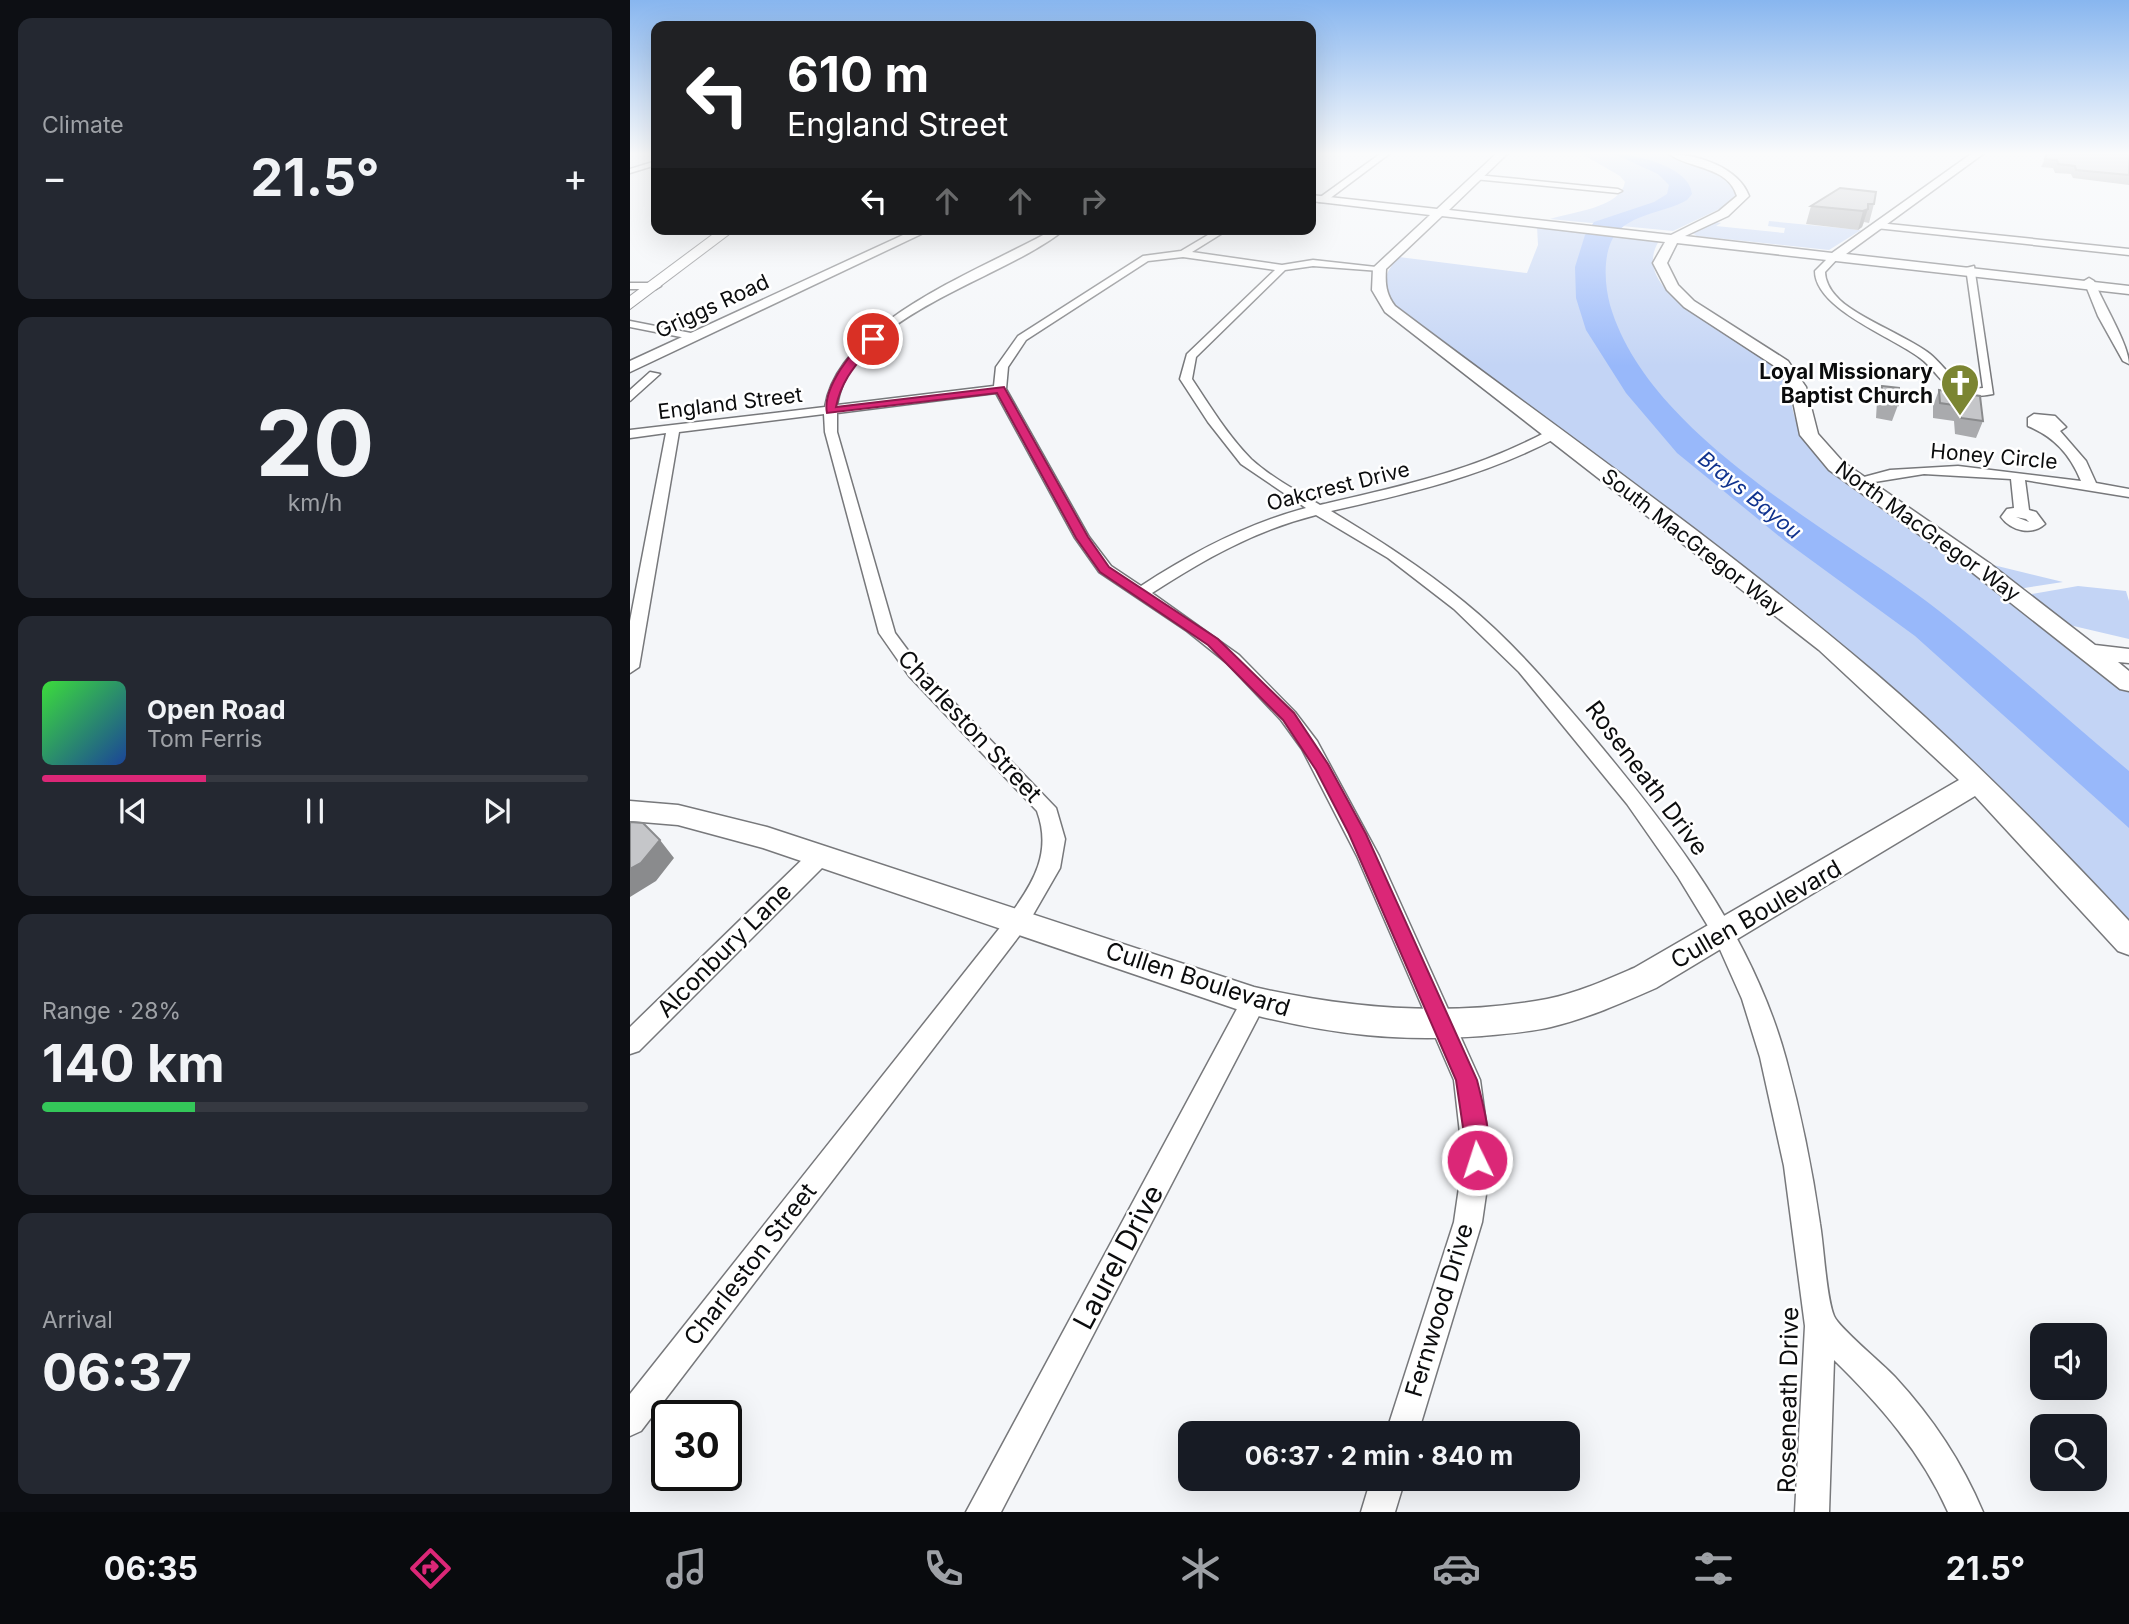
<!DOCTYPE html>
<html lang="en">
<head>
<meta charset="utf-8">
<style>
  body { margin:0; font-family:Inter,sans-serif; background:#242831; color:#f1f3f6; height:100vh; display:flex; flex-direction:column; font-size:26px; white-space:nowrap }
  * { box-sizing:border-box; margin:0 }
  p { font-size:23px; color:#9ea1a6 }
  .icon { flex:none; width:38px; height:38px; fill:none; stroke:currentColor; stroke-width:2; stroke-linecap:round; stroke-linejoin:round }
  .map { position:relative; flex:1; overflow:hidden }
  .drawer { display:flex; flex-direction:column; gap:18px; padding:18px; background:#0d0f14; width:630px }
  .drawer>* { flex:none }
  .top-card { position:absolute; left:21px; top:21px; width:665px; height:214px; border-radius:14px; box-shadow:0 7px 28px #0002; background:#202124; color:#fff; overflow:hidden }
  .fabs { position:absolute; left:1400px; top:1323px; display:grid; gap:14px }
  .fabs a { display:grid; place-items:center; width:77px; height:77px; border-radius:14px; background:#171b24; box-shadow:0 7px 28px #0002; font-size:35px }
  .speed { position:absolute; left:21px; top:1400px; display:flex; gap:14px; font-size:35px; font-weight:700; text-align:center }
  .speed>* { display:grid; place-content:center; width:91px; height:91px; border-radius:50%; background:#171b24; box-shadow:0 7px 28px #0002; line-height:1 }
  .speed .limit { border:4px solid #111; border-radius:10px; background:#fff; color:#111 }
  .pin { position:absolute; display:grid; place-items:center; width:60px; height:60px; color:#fff; margin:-30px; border:4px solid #fff; border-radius:50%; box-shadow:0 2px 7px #0007 }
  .me { position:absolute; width:77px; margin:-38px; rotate:356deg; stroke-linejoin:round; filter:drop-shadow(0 0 5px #0008) }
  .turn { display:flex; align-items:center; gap:24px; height:147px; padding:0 21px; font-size:32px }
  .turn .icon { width:91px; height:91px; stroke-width:2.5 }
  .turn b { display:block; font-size:49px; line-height:60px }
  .lanes { display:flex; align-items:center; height:66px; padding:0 21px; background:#0003; justify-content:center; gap:35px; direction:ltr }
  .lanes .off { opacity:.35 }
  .big { font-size:52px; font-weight:700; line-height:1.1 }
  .drawer .tile { flex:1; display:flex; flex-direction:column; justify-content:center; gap:10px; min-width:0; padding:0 24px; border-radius:14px; background:#242831 }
  .drawer .dial { align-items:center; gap:0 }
  .dial b { font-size:91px; line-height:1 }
  .song { display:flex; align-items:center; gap:21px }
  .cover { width:84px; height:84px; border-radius:10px; background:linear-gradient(135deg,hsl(120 70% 55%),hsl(220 70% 35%)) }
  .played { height:7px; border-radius:4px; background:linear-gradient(90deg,#db2777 30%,#363941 30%) }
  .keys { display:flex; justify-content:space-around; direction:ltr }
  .heat { display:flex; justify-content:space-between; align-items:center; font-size:38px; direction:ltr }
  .charge { height:10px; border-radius:5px; background:linear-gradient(90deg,#34c759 28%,#363941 0) }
  .trip { position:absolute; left:548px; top:1421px; width:402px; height:70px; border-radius:14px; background:#171b24; box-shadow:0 7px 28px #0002; font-weight:700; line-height:70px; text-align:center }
  .tab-bar { display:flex; height:112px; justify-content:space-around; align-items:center; background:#090b0e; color:#9ea1a6 }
  .tab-bar .icon { width:49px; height:49px }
  .tab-bar .active { color:#db2777 }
  .tab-bar b { font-size:32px; color:#f1f3f6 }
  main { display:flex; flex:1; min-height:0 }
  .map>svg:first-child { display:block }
  .green { fill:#c3d4f5 }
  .water { fill:#98b8fa }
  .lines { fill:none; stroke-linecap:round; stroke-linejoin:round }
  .street-casing { stroke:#77787b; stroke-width:3 }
  .secondary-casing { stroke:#77787b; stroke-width:3 }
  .primary-casing { stroke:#77787b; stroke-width:2 }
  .street { fill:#fff; fill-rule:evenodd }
  .secondary { fill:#fff; fill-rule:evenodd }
  .primary { fill:#fff; fill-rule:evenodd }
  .wall { fill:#a9aaad }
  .shaded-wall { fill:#8a8b8d }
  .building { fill:#c5c6c9; stroke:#8a8b8d; stroke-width:2 }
  .route { fill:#db2777; stroke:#8e194d; stroke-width:2 }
  .labels { text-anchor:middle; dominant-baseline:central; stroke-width:5; stroke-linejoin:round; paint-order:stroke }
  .far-street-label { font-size:21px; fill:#0b0c0d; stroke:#fff }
  .far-poi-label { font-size:21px; font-weight:bold; fill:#0b0c0d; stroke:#fff; text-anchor:end }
  .far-water-label { font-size:21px; font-style:italic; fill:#10338e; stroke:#fff }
  .street-label { font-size:24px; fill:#0b0c0d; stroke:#fff }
  .near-street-label { font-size:28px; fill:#0b0c0d; stroke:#fff }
</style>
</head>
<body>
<main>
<section class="drawer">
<div class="tile"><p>Climate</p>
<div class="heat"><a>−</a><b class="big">21.5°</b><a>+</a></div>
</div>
<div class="tile dial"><b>20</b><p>km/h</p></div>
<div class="tile">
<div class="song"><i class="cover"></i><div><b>Open Road</b><p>Tom Ferris</p></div></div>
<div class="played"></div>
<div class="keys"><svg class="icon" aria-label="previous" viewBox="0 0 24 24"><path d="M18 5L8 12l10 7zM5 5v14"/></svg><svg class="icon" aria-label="pause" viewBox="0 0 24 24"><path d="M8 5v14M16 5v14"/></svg><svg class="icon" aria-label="next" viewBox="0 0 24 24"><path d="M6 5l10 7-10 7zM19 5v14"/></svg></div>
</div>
<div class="tile"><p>Range · 28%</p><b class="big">140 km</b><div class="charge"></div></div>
<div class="tile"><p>Arrival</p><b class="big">06:37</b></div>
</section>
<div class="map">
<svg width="1499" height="1512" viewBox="0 0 1499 1512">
  <rect width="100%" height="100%" fill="#f4f6f9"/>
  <path class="green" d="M952 154H1040L1092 175 1100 181 1107 194 1100 204 1043 231 920 219C941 212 991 208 995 182L990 176Z
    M1081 221 1091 223 1086 226 1154 233 1155 228 1138 226 1139 221 1231 230 1199 250 1067 236 1061 232Z
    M907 226 1029 241C996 293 1107 335 1138 359 1161 377 1158 402 1168 426 1176 447 1192 461 1208 475L1393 608 1499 692V927L1303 728 763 305C752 283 753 274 769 257L897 273 908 245Z
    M1351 562 1433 582 1388 589Z
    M1448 586 1496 591 1499 601V639L1435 624 1396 595Z"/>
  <path class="water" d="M984 154C1006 154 1060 167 1062 194L1057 200C1033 214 993 214 981 242 973 261 975 286 980 305 1019 439 1210 532 1313 614 1376 664 1437 719 1499 771V828L1285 636 1155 541 1047 453 996 393 956 330 946 298 945 267 955 235 964 222 1024 202 1037 194 1039 185 1028 174Z"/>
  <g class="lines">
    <defs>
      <path id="street" d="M750 154H759L695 202H689V198Z
        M26 161V165L0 173V169Z
        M847 175 988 189 992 191 988 193 844 179Z
        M1249 223 1499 249V255L1246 228Z
        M424 229H435C374 280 221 314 207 405L364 386 366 367 388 336 513 256 551 251 588 229H599L562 252 652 265 683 260 755 268 750 271 683 266 655 270 566 357 562 379C580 406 598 436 621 459 642 478 667 491 690 505 772 486 843 471 918 431H928V437C855 476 780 493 701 511 747 539 792 567 834 602 881 640 920 686 959 732 1041 830 1122 934 1156 1059 1171 1114 1182 1168 1190 1224 1194 1247 1196 1297 1204 1316 1208 1327 1254 1365 1265 1377 1302 1417 1332 1462 1353 1512H1318C1292 1453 1250 1405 1204 1360L1199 1512H1165L1175 1326 1154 1166 1130 1057 1112 999 1084 936 1048 877 997 804 889 672 824 609 758 558 686 515C626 530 574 559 522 593L609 655 665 712 687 741 749 856 850 1080 861 1160 852 1222 788 1433H756L824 1222 833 1160 824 1080 727 856 672 749 651 720 597 663 557 631 469 572 445 538 366 393 207 413V432L265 633 291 668 426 808 435 839 430 868 396 927 11 1431 0 1436V1394L380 915C404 882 422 852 407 811L279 676 249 633 195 432 194 414 49 432 9 667 0 673V621L36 433 0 438V430L195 407C208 320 357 268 424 229ZM553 257 645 270 557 354 550 379 578 422 611 464 676 508C616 524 563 552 511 586L481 566 459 537 376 389 378 367 396 340 518 261Z
        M1201 255 1209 257 1195 272C1195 280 1200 290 1206 296 1221 315 1277 336 1300 354 1317 368 1328 392 1353 388L1336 268 1344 266 1363 394C1351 396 1338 398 1326 392 1312 385 1303 367 1290 358 1263 337 1185 309 1185 271Z
        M1459 278 1464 281C1473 303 1499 345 1499 364L1493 361 1468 316 1454 281Z
        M0 283H26L31 286 26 289H0Z
        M0 321 66 334 72 337 66 340 0 327Z
        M20 372 30 374 0 401V390Z
        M1404 414 1425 416 1436 427 1430 431 1456 461 1466 483 1499 489V497L1395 480 1399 510 1406 512 1415 524C1402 536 1381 531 1371 517L1377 509 1384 508 1381 479 1294 474 1226 485 1219 481 1260 470 1328 466 1451 481C1440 454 1424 437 1398 426V418ZM1386 517 1396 519 1399 522Z
        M189 849 197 851 200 857 197 863 9 1051 0 1054V1027L181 851Z
        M624 991 633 994 636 1001 633 1008 371 1512H336L615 994Z
        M741 1479H775L765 1512H731Z"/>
      <path id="secondary" d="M866 154H877L819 210 1041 235 1089 211 1107 196C1098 166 1060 169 1039 154 1067 154 1108 167 1119 196L1098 216 1055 236 1202 253 1341 154H1353L1216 254 1499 286V294L1047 243 1037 263 1048 285 1064 301 1158 361 1176 387 1188 434 1213 462 1359 563 1465 645 1499 649V663L1488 662 1499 671V691L1490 689 1343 573 1199 470 1170 435 1160 387 1146 367 1054 307 1037 290 1023 263 1035 242 812 216 756 269C755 284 756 294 765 306 925 427 1092 543 1245 673 1335 750 1418 834 1499 921V955L1488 951 1345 796 1026 988C992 1003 958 1018 921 1027 899 1032 875 1034 852 1036 769 1042 705 1035 624 1015L133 848 48 825 0 821V801L48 805 137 827 624 987C721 1009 819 1017 917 999 947 993 976 980 1004 968L1329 780 1189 650 755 312 742 290 743 268 800 215 681 201V195L807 209Z
        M286 229H302L0 372V361Z"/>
      <path id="primary" d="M90 229H106L0 309V296Z"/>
    </defs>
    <use href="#street" class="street-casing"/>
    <use href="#secondary" class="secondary-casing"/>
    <use href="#primary" class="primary-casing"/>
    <use href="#street" class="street"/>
    <use href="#secondary" class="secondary"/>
    <use href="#primary" class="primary"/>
  </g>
  <path class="wall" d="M1499 154V185L1443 178 1441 174 1425 173 1423 168 1411 167 1415 159Z
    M1244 204 1239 223 1234 222 1232 227 1228 230 1176 224 1181 206Z
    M1252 386 1268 405 1262 421 1246 418 1247 401Z
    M1309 390 1353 421 1346 438 1325 434 1324 421 1303 418V406Z"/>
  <path class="shaded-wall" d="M1238 209 1232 227 1228 230 1233 211Z
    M30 840 44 858 26 881 0 897V869Z"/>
  <path class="building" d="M1417 154H1499V175L1446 170 1445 166 1428 164 1427 160 1415 159Z
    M1210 188 1246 192 1244 204H1238V209L1233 211 1181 206Z
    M1252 386 1269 388 1268 405 1251 402Z
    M1309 390 1350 396 1353 421 1331 418V406L1310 403Z
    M0 822 13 823 30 840 11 863 0 869Z"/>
  <linearGradient id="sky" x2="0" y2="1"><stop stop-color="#88b6ef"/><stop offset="0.42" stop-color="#fafbfc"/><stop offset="1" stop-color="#fafbfc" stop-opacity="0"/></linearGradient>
  <rect width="1499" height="366" fill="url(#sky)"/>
  <path class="route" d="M243 336 247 339C229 362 212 377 206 407L374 387 458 537 479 567 588 639 664 713 698 764 736 834 847 1080C853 1105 865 1144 855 1168L847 1171 839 1168 826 1080 719 834 686 770 653 720 578 645 470 572 446 538 367 393 197 413C192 390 222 346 243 336Z"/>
  <defs>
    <symbol id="church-pin" viewBox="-11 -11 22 30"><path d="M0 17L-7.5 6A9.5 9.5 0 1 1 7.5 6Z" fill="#7b8532" stroke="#fff"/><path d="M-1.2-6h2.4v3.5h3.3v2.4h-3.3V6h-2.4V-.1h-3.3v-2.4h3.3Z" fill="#fff"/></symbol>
  </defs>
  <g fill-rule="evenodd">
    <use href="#church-pin" x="1308" y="361" width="44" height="60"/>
  </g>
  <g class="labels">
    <g class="far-street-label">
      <text transform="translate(82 306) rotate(-25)">Griggs Road</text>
      <text transform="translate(100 403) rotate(-7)">England Street</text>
      <text transform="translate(1364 456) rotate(5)">Honey Circle</text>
      <text transform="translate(708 486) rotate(-14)">Oakcrest Drive</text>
      <text transform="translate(1298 531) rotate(36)">North MacGregor Way</text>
      <text transform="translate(1063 542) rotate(38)">South MacGregor Way</text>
    </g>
    <g class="far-poi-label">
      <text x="1303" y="371">Loyal Missionary<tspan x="1303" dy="24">Baptist Church</tspan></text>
    </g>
    <g class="far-water-label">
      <text transform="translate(1120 495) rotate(39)">Brays Bayou</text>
    </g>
    <g class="street-label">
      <text transform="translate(340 726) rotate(47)">Charleston Street</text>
      <text transform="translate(1017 778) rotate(53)">Roseneath Drive</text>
      <text transform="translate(1126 914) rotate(-30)">Cullen Boulevard</text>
      <text transform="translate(94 950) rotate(-45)">Alconbury Lane</text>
      <text transform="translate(568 979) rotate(18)">Cullen Boulevard</text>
      <text transform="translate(120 1264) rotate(-52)">Charleston Street</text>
      <text transform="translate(809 1310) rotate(-73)">Fernwood Drive</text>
      <text transform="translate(1158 1400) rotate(-89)">Roseneath Drive</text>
    </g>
    <g class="near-street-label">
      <text transform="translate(488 1257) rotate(-62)">Laurel Drive</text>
    </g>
  </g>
</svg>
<div class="fabs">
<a><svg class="icon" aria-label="sound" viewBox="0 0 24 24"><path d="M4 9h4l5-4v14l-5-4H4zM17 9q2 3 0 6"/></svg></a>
<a><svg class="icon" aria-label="search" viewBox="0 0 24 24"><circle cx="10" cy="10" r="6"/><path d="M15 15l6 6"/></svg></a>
</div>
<div class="speed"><div class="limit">30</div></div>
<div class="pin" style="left:243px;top:339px;background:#d93025"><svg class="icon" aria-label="arrive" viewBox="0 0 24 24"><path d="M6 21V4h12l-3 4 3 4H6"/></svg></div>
<svg class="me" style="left:847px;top:1160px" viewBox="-20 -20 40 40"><circle r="17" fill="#db2777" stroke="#fff" stroke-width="3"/><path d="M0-11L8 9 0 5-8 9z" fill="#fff"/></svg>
<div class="trip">06:37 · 2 min · 840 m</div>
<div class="top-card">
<div class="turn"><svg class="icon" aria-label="left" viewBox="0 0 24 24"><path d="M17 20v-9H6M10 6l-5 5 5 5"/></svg><div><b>610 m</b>England Street</div></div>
<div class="lanes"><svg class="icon" aria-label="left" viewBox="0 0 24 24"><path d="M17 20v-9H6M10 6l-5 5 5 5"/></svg><svg class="icon off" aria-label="ahead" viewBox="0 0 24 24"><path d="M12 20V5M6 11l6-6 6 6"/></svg><svg class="icon off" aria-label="ahead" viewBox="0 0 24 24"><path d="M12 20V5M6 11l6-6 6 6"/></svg><svg class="icon off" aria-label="right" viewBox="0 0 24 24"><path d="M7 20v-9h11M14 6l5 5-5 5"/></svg></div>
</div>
</div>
</main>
<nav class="tab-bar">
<b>06:35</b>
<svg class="icon active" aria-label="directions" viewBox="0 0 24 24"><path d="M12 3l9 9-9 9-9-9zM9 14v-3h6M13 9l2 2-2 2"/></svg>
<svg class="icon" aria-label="music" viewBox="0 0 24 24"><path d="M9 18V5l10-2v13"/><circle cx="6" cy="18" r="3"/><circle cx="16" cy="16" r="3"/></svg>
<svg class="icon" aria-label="phone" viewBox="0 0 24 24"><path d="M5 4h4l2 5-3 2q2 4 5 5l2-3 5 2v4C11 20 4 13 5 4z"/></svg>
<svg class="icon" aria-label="climate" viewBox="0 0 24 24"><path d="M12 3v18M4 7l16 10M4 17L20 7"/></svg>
<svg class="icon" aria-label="car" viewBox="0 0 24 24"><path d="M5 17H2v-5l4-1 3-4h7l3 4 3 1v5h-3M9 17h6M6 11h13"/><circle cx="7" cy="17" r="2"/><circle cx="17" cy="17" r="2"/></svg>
<svg class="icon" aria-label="filters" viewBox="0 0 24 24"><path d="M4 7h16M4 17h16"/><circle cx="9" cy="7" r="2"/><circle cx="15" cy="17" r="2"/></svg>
<b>21.5°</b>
</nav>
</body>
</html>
